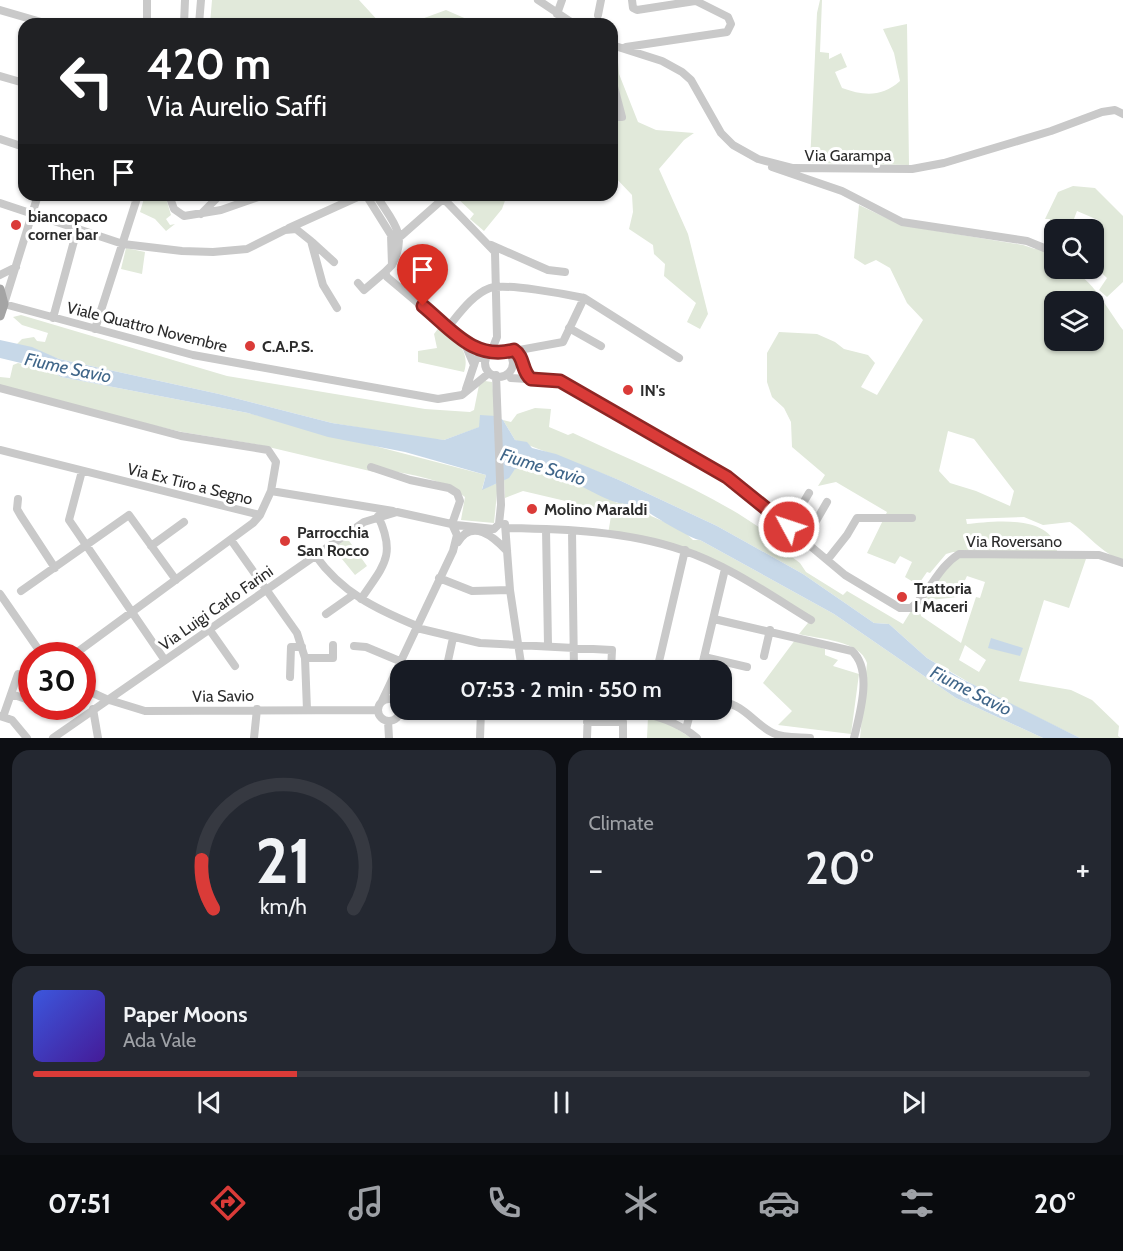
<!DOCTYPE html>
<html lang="en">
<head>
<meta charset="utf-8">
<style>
  body { margin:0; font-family:Cabin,sans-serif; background:#242831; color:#f1f3f6; height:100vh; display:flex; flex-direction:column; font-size:22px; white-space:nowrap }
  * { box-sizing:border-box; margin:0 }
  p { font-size:20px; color:#9ea1a6 }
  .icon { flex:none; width:33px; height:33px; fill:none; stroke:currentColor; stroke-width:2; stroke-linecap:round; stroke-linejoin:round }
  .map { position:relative; height:738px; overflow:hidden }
  .drawer { display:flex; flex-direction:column; gap:12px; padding:12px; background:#0d0f14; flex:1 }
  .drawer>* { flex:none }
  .guide { position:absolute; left:18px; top:18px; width:600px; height:183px; border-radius:18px; box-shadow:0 2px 4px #0004; background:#202124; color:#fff; overflow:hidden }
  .buttons { position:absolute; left:1044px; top:219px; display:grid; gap:12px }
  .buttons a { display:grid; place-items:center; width:60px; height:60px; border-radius:12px; background:#171b24; box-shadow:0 2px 4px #0004; font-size:30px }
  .speed { position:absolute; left:18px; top:642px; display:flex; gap:12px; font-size:30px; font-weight:700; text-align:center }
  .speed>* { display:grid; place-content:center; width:78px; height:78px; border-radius:50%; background:#171b24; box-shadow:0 2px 4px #0004; line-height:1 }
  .speed .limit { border:9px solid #d22; background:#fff; color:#111 }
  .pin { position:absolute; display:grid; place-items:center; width:51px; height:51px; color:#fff; margin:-62px -26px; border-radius:50% 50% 50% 0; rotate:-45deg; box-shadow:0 0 6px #0007 }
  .pin .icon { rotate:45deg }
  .me { position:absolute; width:66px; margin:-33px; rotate:310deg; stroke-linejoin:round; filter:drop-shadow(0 0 4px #0008) }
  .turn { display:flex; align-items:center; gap:21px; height:126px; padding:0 30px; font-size:27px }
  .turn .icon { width:78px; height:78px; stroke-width:2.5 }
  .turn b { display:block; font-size:42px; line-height:51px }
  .then { display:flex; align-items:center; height:57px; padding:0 30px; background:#0003; gap:12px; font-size:22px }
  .big { font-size:45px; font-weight:600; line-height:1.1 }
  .drawer .card { flex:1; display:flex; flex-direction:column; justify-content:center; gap:9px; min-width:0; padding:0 21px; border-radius:18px; background:#242831 }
  .drawer .dial { align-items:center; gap:0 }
  .dial svg { height:156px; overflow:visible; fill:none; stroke:#363941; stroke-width:7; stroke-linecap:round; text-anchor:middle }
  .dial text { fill:#f1f3f6; stroke:none }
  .song { display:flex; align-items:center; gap:18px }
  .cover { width:72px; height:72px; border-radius:9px; background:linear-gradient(135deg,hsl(230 70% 55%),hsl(260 70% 35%)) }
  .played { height:6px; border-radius:3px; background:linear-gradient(90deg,#da3b38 25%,#363941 25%) }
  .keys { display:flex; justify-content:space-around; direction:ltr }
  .heat { display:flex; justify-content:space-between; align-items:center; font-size:33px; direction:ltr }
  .drawer .tiles { flex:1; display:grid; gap:12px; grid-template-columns:1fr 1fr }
  .card:last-child { grid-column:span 2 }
  .trip { position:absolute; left:390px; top:660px; width:342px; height:60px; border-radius:18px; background:#171b24; box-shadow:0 2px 4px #0004; font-weight:600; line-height:60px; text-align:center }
  .tabs { display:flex; height:96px; justify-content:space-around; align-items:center; background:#090b0e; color:#9ea1a6 }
  .tabs .icon { width:42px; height:42px }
  .tabs .selected { color:#da3b38 }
  .tabs b { font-size:27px; color:#f1f3f6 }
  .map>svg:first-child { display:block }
  .green { fill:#e1e9da; fill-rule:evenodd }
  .water { fill:#c7d8e8 }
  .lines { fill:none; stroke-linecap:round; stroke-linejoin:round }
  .minor { stroke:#c9c9c9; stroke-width:8 }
  .major { stroke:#a4a4a4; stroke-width:9 }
  .route-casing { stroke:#8e2624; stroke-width:15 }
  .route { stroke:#da3b38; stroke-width:10 }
  .poi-dot { fill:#da3b38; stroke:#fff; stroke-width:2 }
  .labels { text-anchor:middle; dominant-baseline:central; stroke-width:6; stroke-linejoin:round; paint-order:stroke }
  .street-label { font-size:16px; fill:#2c2c2c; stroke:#fff }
  .poi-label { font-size:16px; font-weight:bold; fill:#2c2c2c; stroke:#fff; text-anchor:start }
  .water-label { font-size:18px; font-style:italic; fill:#406689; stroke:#fff }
</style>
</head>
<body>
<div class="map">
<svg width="1123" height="738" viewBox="0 0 1123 738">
  <rect width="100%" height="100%" fill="#fff"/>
  <path class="green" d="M212 0H359L381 24H210Z
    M820 0H822L820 52 829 53V59L841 53 847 67 835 72 842 88C864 96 882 97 900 81L894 53 883 29 907 24 909 165 810 163 817 13Z
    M446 10 478 24H408Z
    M612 49 617 50 619 74 638 122 656 130 694 133 684 140 659 169 688 234 708 314 700 329 687 322 696 303 664 276 665 264 654 254 653 245 629 229 633 212 632 195 612 174V124L614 120H621C628 106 615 88 612 74 611 66 612 57 612 49Z
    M1073 186 1095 188 1123 216V282L1107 297 1099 290 1107 278 1094 266V246L1098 243 1101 230 1098 220 1077 211 1072 224 1058 219 1051 236 1048 234 1050 219H1045L1058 192Z
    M145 195H165L171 215 166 219 170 225 175 224 166 231 155 219 140 212Z
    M454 195H507L502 209 484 231 470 219 474 214Z
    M859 205 901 225 1023 245 1035 249 1038 247 1054 258V268C1058 269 1065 267 1069 269 1092 277 1109 312 1123 330V561C1101 553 1089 535 1070 522L1043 525 1024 517 966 519 967 524C994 521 1052 514 1057 551L953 552 946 554 930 573 927 572 918 585 905 577 912 562 900 556 895 564 867 553 887 512 836 482 818 486 825 475 792 447 791 422 784 408 772 397 767 382V353L779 332 817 334 835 342 844 349 868 355 875 363 861 387 877 395 923 320 907 303 890 268 876 260 865 265 854 258ZM1054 302H1094V340H1054ZM948 431 974 439 1014 491 1010 506 976 491 950 483 939 471Z
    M126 248 145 252 142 274 121 269Z
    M21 315 227 376 425 409 470 412 474 410 479 385 485 381 492 382 496 416 480 427 444 440 422 438 332 423 219 394 59 359 17 344 22 339 34 337 37 341 45 342 48 333 22 325 13 317Z
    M440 326C455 338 471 351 464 372L418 362V351L437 348 434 334Z
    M18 363 50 370 61 377 248 413 486 475 482 489 498 483 494 523 461 520 465 497C441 477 405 474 375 468L374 472 260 445 182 432 58 403 0 385V377L10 378 13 365Z
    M535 408 551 409 549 427 568 435 573 433C638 464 707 490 766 532L772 523 769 520 771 517 778 523 774 528 781 534 773 543 800 563 806 572 843 595 847 591 903 624 911 611 922 607 921 616 961 643 976 597 980 598 985 582 967 576 957 597 922 601 932 584 958 557 1087 556 1069 608 1044 600 1019 681 1071 690 1092 700 1119 726 1118 736 1121 738H1080L989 694 927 658 889 624 874 623 803 574 717 526 619 480 515 440 503 420 511 422 517 414ZM965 645 986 660 979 672 959 660Z
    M528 466 582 484 617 503H629L644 508 651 516 681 529 693 540H700L834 614 956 698 1043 738H860L867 663C860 640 818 639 799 634L812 618 704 555 608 534 611 516 574 503 523 491 505 498 504 480 515 469Z
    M347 538 367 566 355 575 333 548Z
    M795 640 825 649V655L838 660 833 666 859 674 851 734 778 725 792 711 763 683Z
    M648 717 671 725 691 738H647Z"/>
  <path class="water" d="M0 340 32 347 59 359 219 394 332 423 444 440 479 427 480 415 496 416 503 420 515 440 527 442 532 448 556 454 619 480 717 526 803 574 874 623 889 624 927 658 962 679 1080 738H1043L956 698 834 614 700 540C693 540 653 516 645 510 636 503 625 505 615 502 583 491 550 461 515 469L509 478 482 490 486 475 405 452 328 437 248 413 61 377 50 370 0 358Z
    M991 638 1023 648 1020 656 988 648Z"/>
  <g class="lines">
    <path class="minor" d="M147 0V24
      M538 0 574 24
      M632 0 633 8 637 10 695 1
      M0 10 48 24
      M557 14 562 0
      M598 15 601 0
      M184 24 185 0
      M199 24 201 0
      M612 45 662 61 682 72 691 80 721 133 733 145 758 159 793 168 912 169 944 163 1051 131 1102 112 1115 110 1123 114
      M626 47 727 32 731 24 728 17 694 0
      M0 76 24 83
      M612 79 622 117H615L612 109
      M0 139 24 147
      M772 167 842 191 902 222 1027 241 1054 252
      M38 195 4 304 193 355 438 399 462 395 489 373
      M124 195 137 199
      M169 195 174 209 184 216 221 210 264 195
      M366 195 391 235 392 265 385 272 387 277 463 341 489 354
      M376 195C392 221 408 233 393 263
      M440 195 495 252 497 337 491 352
      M0 203 123 244 182 251 213 252 247 249 285 230 296 229 311 241 323 285 337 308
      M201 214 220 195
      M289 228 362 195
      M401 236 444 198
      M312 242 334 262
      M491 245 548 270 565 272
      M0 275 16 267
      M358 283 364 290 385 272
      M584 298 679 358
      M53 318 77 230
      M448 327C459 314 473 294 490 288 506 283 565 294 584 298L563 342 508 352
      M569 328 601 346
      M95 329 138 195
      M464 342 474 365
      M485 363a14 14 0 1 1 28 0a14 14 0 1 1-28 0Z
      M514 350C525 357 521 371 531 379
      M511 378 559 381 651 432 735 483 845 575 900 608H911C930 593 937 568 959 554L1099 555 1123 563
      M0 388 181 436 268 450 276 462 271 491
      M466 389 476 359 488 354
      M0 450 260 515 271 491 393 511
      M371 467 410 480 449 488 457 493 460 501 452 524
      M82 471 69 520 164 659
      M18 499 17 509 21 516 55 568
      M505 524 510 590 522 670
      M789 527 809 493
      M506 528C564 529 627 531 682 550 728 565 770 595 811 620
      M546 529 548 645
      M572 531 574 670
      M231 540 297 633 305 658 307 710
      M805 540 827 502
      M458 542C472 518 494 537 507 551
      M151 546 184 522
      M315 555C342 593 376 609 417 626
      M828 559 847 535 857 518H912
      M439 578 472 591 510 590
      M21 591 129 515 176 580
      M0 594 43 656
      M361 599C383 566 397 556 378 516
      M326 614 353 595
      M714 619 852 651C873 670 860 713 854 738
      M417 628 480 643 612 650 611 670
      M209 629 235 666
      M354 646 366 647 402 662
      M72 656 253 523 260 515
      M764 656 770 630
      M704 657 747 667
      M305 658H333V645
      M446 670 453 638
      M657 670 685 550
      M701 670 725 569
      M290 677 291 647H302
      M82 688 106 699 145 711 377 710
      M11 694 32 701
      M378 710a11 11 0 1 1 22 0a11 11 0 1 1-22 0Z
      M382 701 453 551 457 535 452 524
      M722 702C745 705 753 723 773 733 783 738 799 737 810 738
      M93 709 98 738
      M631 710C655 715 678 722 697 738
      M400 711 559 710
      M0 716 12 720 27 738
      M3 717 18 674
      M388 721 389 738
      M587 722H623V738
      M686 729 691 710
      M53 738 364 522 397 512 456 525 494 529 499 524 501 505 496 375
      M254 738 257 709
      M480 738 481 711
      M587 738 588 710"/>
    <path class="major" d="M0 289 4 304 0 316"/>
  </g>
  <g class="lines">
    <defs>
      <path id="route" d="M423 306C452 330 474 361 514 350 525 357 521 371 531 379L560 381 727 477 789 527"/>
    </defs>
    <use href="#route" class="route-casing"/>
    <use href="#route" class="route"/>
  </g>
  <g class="poi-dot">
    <circle cx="16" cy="225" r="6"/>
    <circle cx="250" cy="346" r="6"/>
    <circle cx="628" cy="390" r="6"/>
    <circle cx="532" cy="509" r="6"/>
    <circle cx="285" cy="541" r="6"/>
    <circle cx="902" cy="597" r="6"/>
  </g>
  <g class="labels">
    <g class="street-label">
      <text x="848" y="155">Via Garampa</text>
      <text transform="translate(147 327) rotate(14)">Viale Quattro Novembre</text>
      <text transform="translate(190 484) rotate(14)">Via Ex Tiro a Segno</text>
      <text x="1014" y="541">Via Roversano</text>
      <text transform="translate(216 608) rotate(-35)">Via Luigi Carlo Farini</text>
      <text transform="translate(223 696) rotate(-1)">Via Savio</text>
    </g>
    <g class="poi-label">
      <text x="28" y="216">biancopaco<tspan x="28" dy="18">corner bar</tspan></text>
      <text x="262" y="346">C.A.P.S.</text>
      <text x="640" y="390">IN's</text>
      <text x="544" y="509">Molino Maraldi</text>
      <text x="297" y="532">Parrocchia<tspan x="297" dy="18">San Rocco</tspan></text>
      <text x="914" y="588">Trattoria<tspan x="914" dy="18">I Maceri</tspan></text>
    </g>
    <g class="water-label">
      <text transform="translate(68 368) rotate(12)">Fiume Savio</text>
      <text transform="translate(543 467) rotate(17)">Fiume Savio</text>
      <text transform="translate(971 691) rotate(27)">Fiume Savio</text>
    </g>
  </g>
</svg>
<div class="buttons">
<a><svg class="icon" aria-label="search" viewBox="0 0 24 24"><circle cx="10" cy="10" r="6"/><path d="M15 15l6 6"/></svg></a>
<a><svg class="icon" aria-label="layers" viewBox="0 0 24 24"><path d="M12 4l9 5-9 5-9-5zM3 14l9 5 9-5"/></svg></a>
</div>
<div class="speed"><div class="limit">30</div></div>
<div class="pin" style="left:423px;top:306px;background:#d93025"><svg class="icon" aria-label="arrive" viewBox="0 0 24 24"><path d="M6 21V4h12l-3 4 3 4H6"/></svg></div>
<svg class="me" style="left:789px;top:527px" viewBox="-20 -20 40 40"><circle r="17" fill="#da3b38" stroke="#fff" stroke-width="3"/><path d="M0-11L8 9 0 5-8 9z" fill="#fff"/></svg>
<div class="trip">07:53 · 2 min · 550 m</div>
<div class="guide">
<div class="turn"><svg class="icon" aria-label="left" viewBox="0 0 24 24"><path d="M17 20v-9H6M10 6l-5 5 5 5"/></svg><div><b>420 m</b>Via Aurelio Saffi</div></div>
<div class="then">Then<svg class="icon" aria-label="arrive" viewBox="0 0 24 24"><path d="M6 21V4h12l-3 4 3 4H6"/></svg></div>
</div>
</div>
<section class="drawer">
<div class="tiles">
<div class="card dial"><svg viewBox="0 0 100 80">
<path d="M14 69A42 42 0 1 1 86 69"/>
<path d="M14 69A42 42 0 0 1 8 44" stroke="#da3b38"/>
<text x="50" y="56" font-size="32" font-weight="700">21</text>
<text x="50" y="72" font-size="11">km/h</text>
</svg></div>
<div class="card"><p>Climate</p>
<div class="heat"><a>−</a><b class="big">20°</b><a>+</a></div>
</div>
<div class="card">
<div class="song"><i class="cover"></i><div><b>Paper Moons</b><p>Ada Vale</p></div></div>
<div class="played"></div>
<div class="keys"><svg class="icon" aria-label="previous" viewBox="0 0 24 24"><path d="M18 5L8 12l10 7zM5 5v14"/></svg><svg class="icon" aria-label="pause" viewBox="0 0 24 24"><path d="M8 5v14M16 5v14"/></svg><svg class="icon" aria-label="next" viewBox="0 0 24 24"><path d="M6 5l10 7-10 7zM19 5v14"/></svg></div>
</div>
</div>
</section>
<nav class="tabs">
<b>07:51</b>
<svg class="icon selected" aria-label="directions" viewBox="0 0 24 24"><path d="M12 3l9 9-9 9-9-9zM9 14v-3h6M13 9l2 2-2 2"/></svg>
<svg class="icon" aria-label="music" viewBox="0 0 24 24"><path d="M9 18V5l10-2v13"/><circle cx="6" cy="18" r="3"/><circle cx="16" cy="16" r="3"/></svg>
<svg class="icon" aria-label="phone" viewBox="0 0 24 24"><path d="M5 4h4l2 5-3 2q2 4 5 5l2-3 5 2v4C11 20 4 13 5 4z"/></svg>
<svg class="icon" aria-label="climate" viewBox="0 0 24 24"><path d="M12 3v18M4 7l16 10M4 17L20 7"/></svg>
<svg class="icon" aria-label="car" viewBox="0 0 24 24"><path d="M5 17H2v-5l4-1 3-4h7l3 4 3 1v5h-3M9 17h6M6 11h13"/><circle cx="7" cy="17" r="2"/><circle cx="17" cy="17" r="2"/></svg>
<svg class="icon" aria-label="filters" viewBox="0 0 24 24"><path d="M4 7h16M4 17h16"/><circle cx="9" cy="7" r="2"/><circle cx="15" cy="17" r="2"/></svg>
<b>20°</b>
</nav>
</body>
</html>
